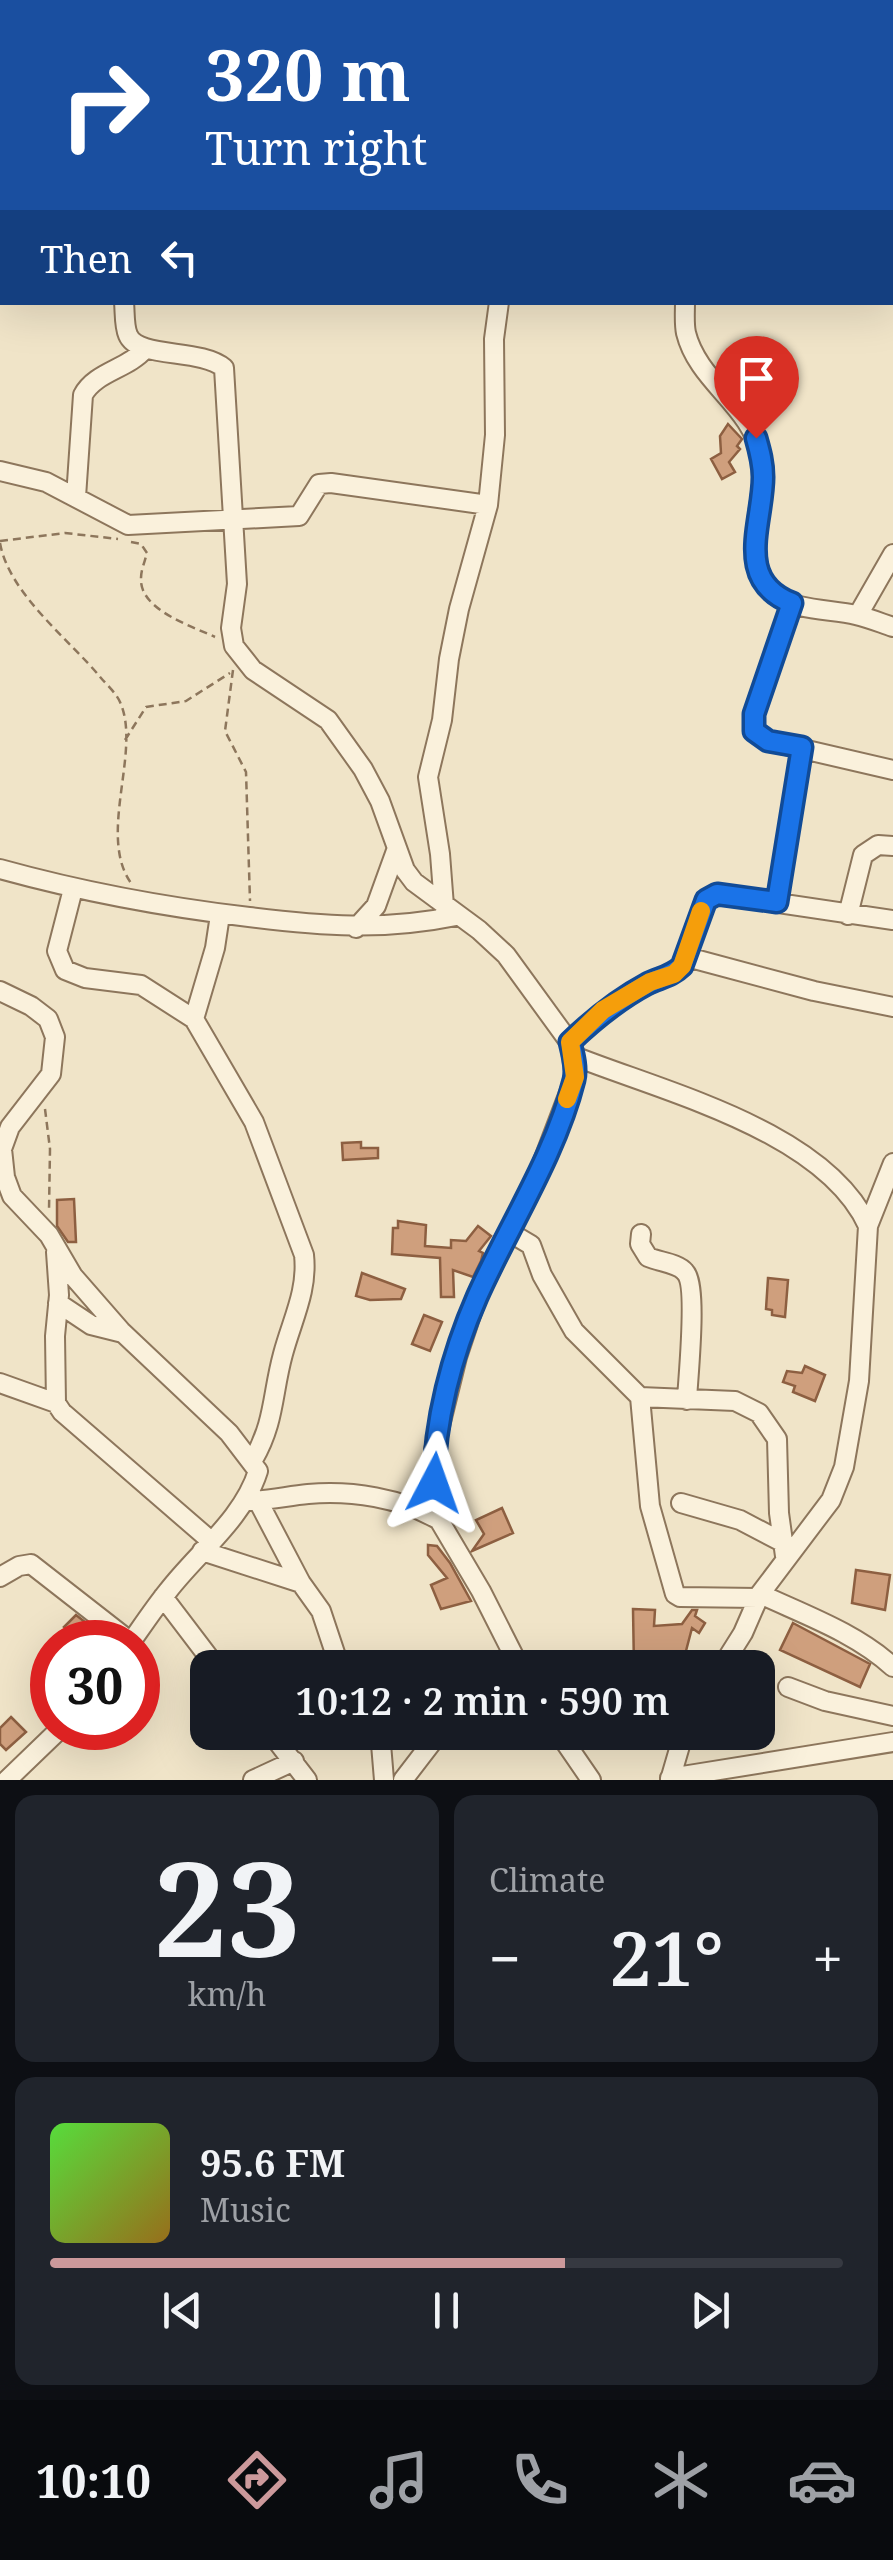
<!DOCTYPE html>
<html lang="en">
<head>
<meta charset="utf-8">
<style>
  body { margin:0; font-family:"Noto Serif",serif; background:#20242c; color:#f1f3f6; height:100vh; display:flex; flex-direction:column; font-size:38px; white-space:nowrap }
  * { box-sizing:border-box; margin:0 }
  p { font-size:32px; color:#9ea1a6 }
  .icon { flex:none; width:55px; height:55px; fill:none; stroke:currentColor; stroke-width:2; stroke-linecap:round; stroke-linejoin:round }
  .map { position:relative; height:1780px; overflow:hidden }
  .drawer { display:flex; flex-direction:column; gap:15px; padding:15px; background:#0d0f14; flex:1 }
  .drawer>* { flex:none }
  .hud { position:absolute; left:0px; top:0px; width:895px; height:305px; box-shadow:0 10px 40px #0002; background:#1a4fa0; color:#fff; overflow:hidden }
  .speed { position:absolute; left:30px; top:1620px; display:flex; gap:20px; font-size:50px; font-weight:700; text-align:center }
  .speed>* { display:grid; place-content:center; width:130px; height:130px; border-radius:50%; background:#171b24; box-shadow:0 10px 40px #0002; line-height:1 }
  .speed .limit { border:15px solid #d22; background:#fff; color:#111 }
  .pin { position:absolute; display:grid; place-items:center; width:85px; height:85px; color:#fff; margin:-102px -42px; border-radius:50% 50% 50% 0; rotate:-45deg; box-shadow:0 0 10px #0007 }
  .pin .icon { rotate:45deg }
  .me { position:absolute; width:110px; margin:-55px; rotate:4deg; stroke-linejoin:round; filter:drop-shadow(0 0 8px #0008) }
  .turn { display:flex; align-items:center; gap:35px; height:210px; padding:0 40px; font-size:45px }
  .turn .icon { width:130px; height:130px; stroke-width:2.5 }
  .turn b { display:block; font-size:70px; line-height:85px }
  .then { display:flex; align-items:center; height:95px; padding:0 40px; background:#0003; gap:20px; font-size:38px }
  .big { font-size:75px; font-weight:600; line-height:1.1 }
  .drawer .card { flex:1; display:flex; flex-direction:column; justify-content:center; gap:15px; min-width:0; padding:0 35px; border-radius:20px; background:#20242c }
  .drawer .dial { align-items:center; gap:0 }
  .dial b { font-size:130px; line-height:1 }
  .song { display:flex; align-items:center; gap:30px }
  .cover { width:120px; height:120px; border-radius:15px; background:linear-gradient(135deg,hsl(110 70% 55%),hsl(40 70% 35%)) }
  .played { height:10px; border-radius:5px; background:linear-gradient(90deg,#cc999b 65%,#363941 65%) }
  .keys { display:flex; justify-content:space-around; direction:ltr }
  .heat { display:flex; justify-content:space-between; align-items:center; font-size:55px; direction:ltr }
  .drawer .tiles { flex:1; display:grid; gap:15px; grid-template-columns:1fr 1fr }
  .card:last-child { grid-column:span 2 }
  .trip { position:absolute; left:190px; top:1650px; width:585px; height:100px; border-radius:20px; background:#171b24; box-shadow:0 10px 40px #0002; font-weight:600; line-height:100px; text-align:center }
  .dock { display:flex; height:160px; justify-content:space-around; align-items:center; background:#090b0e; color:#9ea1a6 }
  .dock .icon { width:70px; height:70px }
  .dock .selected { color:#cc999b }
  .dock b { font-size:45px; color:#f1f3f6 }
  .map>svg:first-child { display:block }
  .building { fill:#cf9f7d; stroke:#8d5f41; stroke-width:2.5 }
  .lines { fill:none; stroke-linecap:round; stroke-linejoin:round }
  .minor-casing { stroke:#8d765c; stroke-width:22 }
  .path { stroke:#8d765c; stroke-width:2.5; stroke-dasharray:8 5; stroke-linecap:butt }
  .minor { stroke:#faf1dc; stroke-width:18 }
  .route-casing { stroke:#114b97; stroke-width:25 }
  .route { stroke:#1a73e8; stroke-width:18 }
  .slow { stroke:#f59e0b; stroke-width:18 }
</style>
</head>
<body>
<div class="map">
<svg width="893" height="1780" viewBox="0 0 893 1780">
  <rect width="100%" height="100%" fill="#f0e4c8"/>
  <path class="building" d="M728 424 742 439 737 446 740 449 729 462 735 472 722 479 711 459 721 453 720 436Z
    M361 1142V1148H378V1158L343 1160 342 1143Z
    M74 1199 76 1242H68L57 1226V1200Z
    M398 1221 426 1225 425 1246 451 1248V1240L466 1241 478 1226 491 1236 479 1251 483 1253 481 1261 473 1277 453 1270 454 1297H441L440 1258 392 1254 393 1228H398Z
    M362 1273 405 1289 401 1299 370 1300 356 1296Z
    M768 1278 788 1280 785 1317 772 1315V1310L766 1309Z
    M424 1315 442 1322 430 1351 412 1344Z
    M805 1366 825 1375 815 1401 793 1392 795 1386 783 1382 787 1371 802 1373Z
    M502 1508 513 1533 472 1551 484 1534 476 1520Z
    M428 1545 437 1546 450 1563 471 1601 441 1609 431 1585 447 1578 428 1555Z
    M856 1570 890 1575 885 1610 852 1603Z
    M633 1609 655 1610 654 1626 682 1624 692 1610H697L695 1616 705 1623 699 1633 692 1628 682 1666 660 1661 661 1668H634Z
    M76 1615 104 1637 100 1642H81L64 1627Z
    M793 1623 870 1664 860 1687 780 1650Z
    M11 1717 26 1732 6 1750 0 1744V1728Z"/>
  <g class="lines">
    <defs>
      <path id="minor" d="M122 0V2
        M546 0V2
        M15 2 23 0
        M0 7 2 6
        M892 235H893
        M0 262 2 261
        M124 302C125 312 124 326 128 335 138 359 200 348 224 368L237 584 231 628 234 646 253 670 328 720 363 769 380 801 405 870 414 882 479 930 506 955 570 1043 575 1077 540 1169 476 1300 457 1357 434 1450 439 1520 481 1591 520 1668
        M685 302C685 312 684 324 686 333 698 382 752 406 761 456 770 500 734 561 775 595 795 611 832 609 856 615 869 618 881 623 893 627
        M0 471 46 482 128 525 299 516 319 484 331 483 488 505
        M76 497 83 395C95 372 128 369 145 349
        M792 603 754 714 755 731 768 741 893 770
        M858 615 893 554
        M0 869C83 892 164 907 249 917 321 926 383 931 456 916
        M73 889 57 951 65 970 85 978 141 985 194 1019 254 1122 304 1255C308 1291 292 1320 283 1354 272 1394 275 1422 253 1460
        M777 902 802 747
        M444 906 440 854 428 777 442 720 449 659 459 609 488 505 495 435 494 339 499 302
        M848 915 863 855 878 845 893 846
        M356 928 376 906 397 848
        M687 957 814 991 893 1007
        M0 991 31 1006 48 1019 55 1037 51 1074 10 1127 2 1149 5 1177 12 1196 49 1235 73 1276 121 1331 229 1433 258 1471C243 1519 198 1552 168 1591 155 1607 143 1625 131 1642
        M194 1019 215 948 220 915
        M570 1043C594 1019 617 1000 647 985 659 978 672 976 683 966L706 900 717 894 893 920
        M574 1056C664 1092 825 1131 868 1226
        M509 1232 531 1245 542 1275 574 1331 640 1397 735 1401 759 1413 777 1439 779 1513 785 1556
        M641 1234 640 1244 648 1257C659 1262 678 1263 685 1272 698 1285 688 1377 687 1400
        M56 1252 59 1295 55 1336 56 1403 62 1412 211 1541
        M58 1303 91 1325 123 1333
        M0 1383 56 1403
        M640 1397 650 1506 675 1594 680 1597 758 1598
        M244 1501C266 1501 287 1496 308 1494 351 1490 401 1498 439 1520
        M258 1501 301 1583 321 1611 340 1668
        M681 1503 740 1520 784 1543
        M202 1551 301 1583
        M0 1577 19 1566 31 1564 131 1642
        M760 1594C805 1615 856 1633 893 1667
        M163 1597 217 1668
        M721 1668 743 1633 760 1594 831 1500 844 1467 859 1381 868 1226 893 1163
        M788 1687 825 1701 893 1716
        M270 1732 307 1780
        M380 1732 384 1780
        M558 1732 591 1780
        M670 1778 893 1742
        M7 1780 61 1728
        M253 1780 294 1761
        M403 1780 436 1737
        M670 1780 684 1732"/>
    </defs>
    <use href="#minor" class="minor-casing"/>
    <path class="path" d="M427 0V2
      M302 2V0
      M776 2V0
      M0 541 65 533 118 539
      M131 542 141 544 147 553C145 561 141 570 141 578 139 610 192 626 215 637
      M0 543C9 594 69 639 101 678 107 685 116 693 120 702 142 750 97 835 131 883
      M233 670 225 731 246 772 250 901
      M125 740 146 707 186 701 230 673
      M45 1109 50 1149 49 1211"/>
    <use href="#minor" class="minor"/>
  </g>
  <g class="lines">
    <defs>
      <path id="route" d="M434 1483C434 1422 452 1354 477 1297 508 1227 555 1156 574 1080 577 1068 573 1054 570 1042 594 1019 617 1000 647 984 659 978 672 976 682 966L706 900 717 894 777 902 802 747 768 741 754 731V714L792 603C733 580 763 523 763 477 763 463 760 452 756 438"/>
    </defs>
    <use href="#route" class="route-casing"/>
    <use href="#route" class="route"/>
    <path class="slow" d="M567 1099 575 1077 570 1042 603 1010 650 982 674 974 682 966 701 911"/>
  </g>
</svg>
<div class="speed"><div class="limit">30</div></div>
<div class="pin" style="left:756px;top:438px;background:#d93025"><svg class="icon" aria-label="arrive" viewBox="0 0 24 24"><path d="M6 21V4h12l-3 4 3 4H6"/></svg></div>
<svg class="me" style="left:434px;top:1483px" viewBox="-20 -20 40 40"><path d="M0-17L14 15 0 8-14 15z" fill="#1a73e8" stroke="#fff" stroke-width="4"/></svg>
<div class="trip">10:12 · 2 min · 590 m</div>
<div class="hud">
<div class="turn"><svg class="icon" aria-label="right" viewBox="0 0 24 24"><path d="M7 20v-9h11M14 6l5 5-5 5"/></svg><div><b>320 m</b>Turn right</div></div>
<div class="then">Then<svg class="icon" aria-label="left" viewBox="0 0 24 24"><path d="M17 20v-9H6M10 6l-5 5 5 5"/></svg></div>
</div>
</div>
<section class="drawer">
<div class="tiles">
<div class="card dial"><b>23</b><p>km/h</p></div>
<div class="card"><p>Climate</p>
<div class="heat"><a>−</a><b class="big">21°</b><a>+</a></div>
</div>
<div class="card">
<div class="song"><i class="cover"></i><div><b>95.6 FM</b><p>Music</p></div></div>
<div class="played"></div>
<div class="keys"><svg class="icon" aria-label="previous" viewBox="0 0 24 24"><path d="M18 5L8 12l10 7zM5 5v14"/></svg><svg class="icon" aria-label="pause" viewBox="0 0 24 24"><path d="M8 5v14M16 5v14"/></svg><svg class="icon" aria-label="next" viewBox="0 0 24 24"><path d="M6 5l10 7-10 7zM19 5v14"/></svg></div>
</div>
</div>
</section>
<nav class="dock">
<b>10:10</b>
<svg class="icon selected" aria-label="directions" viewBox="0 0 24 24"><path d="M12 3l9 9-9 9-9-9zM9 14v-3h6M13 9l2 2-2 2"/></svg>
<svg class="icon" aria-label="music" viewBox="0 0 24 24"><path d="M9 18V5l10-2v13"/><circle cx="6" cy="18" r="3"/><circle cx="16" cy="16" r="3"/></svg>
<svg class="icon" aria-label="phone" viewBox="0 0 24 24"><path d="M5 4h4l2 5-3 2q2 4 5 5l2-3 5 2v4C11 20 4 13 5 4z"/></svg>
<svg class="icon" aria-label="climate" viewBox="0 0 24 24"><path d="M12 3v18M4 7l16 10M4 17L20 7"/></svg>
<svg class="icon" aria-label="car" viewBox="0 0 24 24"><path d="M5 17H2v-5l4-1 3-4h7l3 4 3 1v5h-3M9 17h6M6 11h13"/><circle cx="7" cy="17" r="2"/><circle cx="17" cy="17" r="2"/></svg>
</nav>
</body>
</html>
